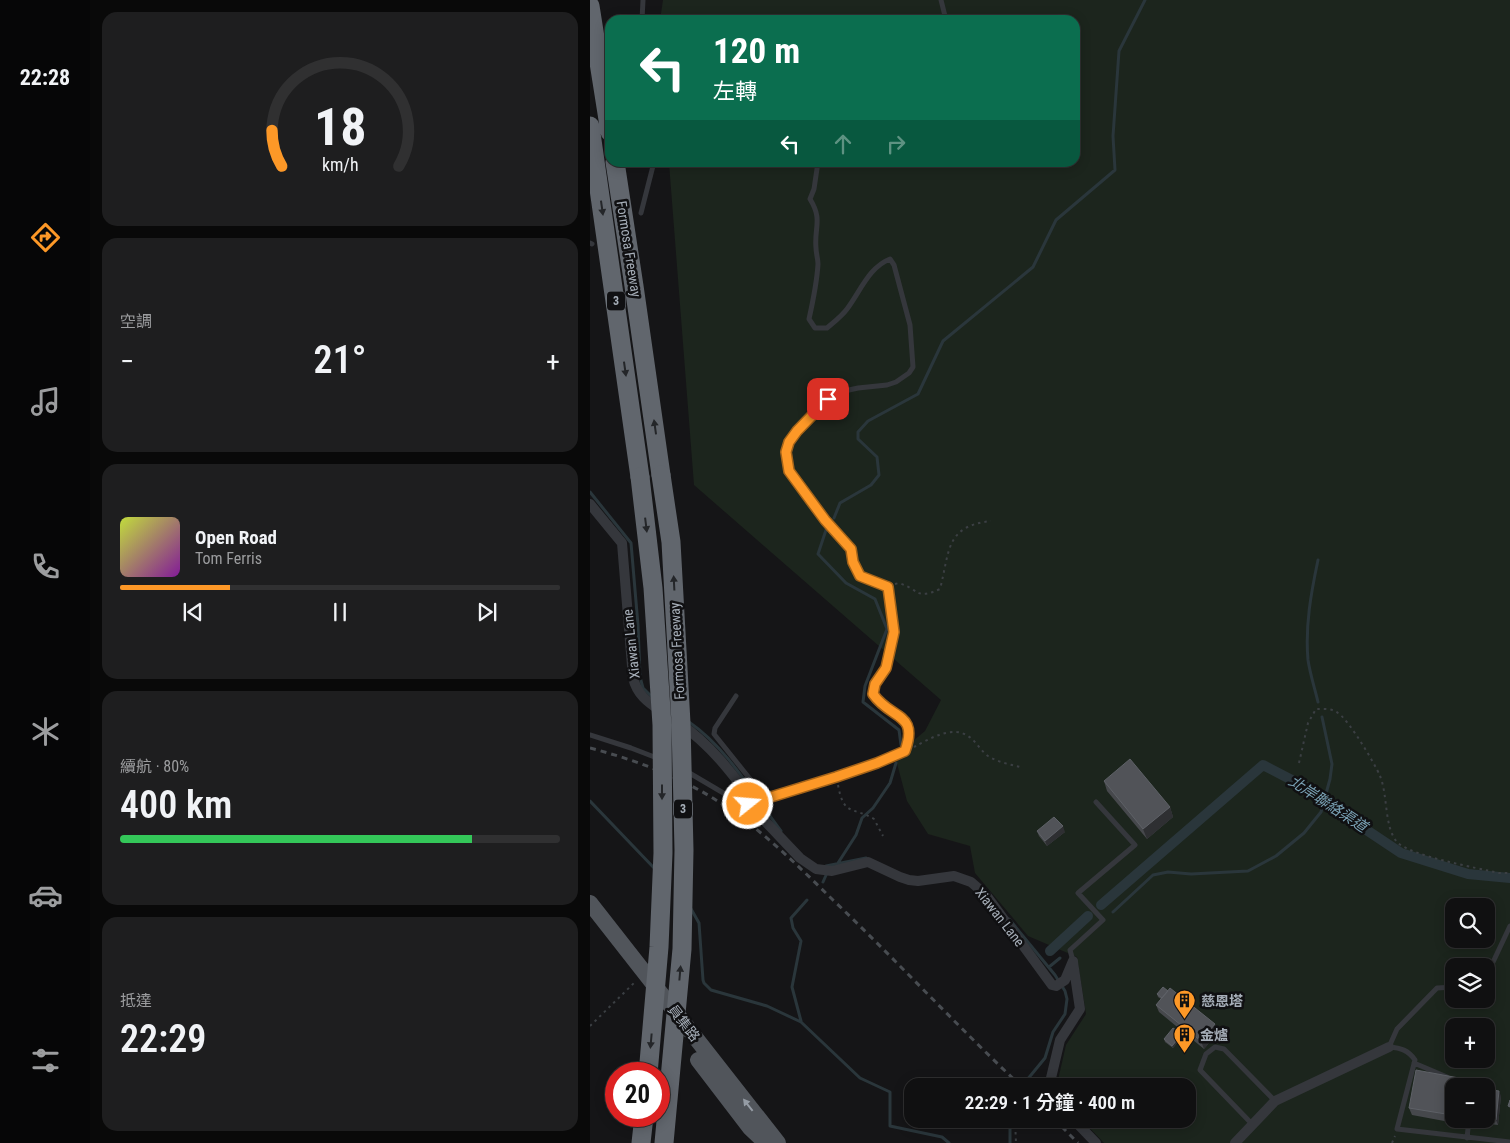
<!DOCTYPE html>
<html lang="zh-TW">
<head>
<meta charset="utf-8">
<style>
  body { margin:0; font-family:"Roboto Condensed","Noto Sans TC",sans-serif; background:#1e1e1f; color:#f1f3f6; height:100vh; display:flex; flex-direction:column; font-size:19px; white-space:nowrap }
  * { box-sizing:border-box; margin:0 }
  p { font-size:16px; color:#9c9d9f }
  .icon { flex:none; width:28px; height:28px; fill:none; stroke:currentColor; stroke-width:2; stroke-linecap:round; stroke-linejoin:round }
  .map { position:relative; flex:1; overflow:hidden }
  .details { display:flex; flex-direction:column; gap:12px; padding:12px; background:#090909; width:500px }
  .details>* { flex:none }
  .guide { position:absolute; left:15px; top:15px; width:475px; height:152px; border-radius:15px; box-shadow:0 2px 12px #0003,0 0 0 1px #303031; background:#0b6e4f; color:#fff; overflow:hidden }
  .buttons { position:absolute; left:855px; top:898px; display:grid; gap:10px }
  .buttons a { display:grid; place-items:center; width:50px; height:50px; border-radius:10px; background:#101011; box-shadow:0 2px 12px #0003,0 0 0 1px #303031; font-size:25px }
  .speed { position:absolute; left:15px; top:1062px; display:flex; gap:10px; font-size:25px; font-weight:700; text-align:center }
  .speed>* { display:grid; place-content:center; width:65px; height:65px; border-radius:50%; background:#101011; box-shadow:0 2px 12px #0003,0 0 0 1px #303031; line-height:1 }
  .speed .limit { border:8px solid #d22; background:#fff; color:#111 }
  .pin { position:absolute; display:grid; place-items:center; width:42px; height:42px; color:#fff; margin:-21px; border-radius:10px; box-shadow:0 2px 8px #0006 }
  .me { position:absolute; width:55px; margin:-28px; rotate:73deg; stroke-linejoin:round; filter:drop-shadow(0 0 4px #0008) }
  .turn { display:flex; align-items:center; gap:18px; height:105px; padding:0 25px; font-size:22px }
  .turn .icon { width:65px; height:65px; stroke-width:2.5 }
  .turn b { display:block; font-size:35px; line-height:42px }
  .lanes { display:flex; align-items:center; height:48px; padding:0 25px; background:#0003; justify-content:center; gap:25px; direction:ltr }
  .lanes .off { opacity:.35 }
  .big { font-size:38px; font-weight:600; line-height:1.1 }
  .details .tile { flex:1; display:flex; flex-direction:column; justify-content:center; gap:8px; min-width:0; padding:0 18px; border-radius:15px; background:#1e1e1f }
  .details .dial { align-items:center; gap:0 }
  .dial svg { height:130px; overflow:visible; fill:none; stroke:#303031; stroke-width:7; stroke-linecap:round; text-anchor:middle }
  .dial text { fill:#f1f3f6; stroke:none }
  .song { display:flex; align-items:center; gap:15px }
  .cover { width:60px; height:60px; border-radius:8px; background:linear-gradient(135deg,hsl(70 70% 55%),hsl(290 70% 35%)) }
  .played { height:5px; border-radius:2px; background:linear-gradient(90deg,#fd9827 25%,#303031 25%) }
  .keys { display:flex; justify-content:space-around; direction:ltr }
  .heat { display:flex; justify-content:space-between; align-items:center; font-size:28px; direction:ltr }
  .charge { height:8px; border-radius:4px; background:linear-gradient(90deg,#34c759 80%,#303031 0) }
  .trip { position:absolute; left:314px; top:1078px; width:292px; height:50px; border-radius:15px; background:#101011; box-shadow:0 2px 12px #0003,0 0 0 1px #303031; font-weight:600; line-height:50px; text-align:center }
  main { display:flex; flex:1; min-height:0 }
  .tabs { display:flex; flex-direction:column; width:90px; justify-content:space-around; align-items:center; background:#060607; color:#9c9d9f }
  .tabs .icon { width:35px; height:35px }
  .tabs .current { color:#fd9827 }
  .tabs b { font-size:22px; color:#f1f3f6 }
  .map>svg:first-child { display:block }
  .green { fill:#1c251d; fill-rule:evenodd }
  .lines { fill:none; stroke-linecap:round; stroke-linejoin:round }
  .stream { stroke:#2a363b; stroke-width:3 }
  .canal { stroke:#2a363b; stroke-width:10 }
  .path { stroke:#3b3f43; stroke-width:2; stroke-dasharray:2.5 4; stroke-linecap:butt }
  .lane { stroke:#35373c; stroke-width:5 }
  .street { stroke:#35373c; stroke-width:10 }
  .primary { stroke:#51555b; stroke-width:16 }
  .highway { stroke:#61666d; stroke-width:19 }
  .rail { stroke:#484c51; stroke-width:3; stroke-dasharray:6 5; stroke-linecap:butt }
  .highway-bridge { stroke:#61666d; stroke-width:19 }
  .wall { fill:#46484c }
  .shaded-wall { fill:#2e2f32 }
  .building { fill:#515358; stroke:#5e6167 }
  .oneway { fill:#242629 }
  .oneway2 { fill:#959ca5 }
  .route-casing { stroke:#a46319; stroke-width:12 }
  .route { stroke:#fd9827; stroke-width:9 }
  .labels { text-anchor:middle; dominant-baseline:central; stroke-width:5; stroke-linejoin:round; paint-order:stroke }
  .shield { fill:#101012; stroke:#797f86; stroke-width:1 }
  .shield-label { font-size:12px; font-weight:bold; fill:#a6aeb8 }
  .street-label { font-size:14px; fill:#a6aeb8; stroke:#101012 }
  .poi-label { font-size:14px; font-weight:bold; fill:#a6aeb8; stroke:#101012; text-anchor:start }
  .water-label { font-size:15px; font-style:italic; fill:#7aa2b5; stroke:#101012 }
</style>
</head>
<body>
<main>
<nav class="tabs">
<b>22:28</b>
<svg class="icon current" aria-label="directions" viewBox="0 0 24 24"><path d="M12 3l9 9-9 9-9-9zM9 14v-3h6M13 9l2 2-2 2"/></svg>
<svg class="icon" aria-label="music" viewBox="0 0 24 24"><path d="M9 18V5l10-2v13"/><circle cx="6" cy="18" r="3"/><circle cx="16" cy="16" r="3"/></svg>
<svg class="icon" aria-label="phone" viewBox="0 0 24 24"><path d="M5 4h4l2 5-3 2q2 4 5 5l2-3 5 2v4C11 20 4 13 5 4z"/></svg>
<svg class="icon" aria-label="climate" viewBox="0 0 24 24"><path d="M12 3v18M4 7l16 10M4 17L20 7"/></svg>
<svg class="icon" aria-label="car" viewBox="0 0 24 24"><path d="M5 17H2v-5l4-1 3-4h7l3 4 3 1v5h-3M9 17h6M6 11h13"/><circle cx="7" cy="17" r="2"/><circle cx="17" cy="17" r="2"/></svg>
<svg class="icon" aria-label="filters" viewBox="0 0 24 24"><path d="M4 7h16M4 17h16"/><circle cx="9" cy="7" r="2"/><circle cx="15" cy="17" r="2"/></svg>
</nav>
<section class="details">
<div class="tile dial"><svg viewBox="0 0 100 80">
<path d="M14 69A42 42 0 1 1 86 69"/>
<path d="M14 69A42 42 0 0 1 8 47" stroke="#fd9827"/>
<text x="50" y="56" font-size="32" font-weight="700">18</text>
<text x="50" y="72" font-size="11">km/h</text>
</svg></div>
<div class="tile"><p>空調</p>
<div class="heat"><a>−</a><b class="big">21°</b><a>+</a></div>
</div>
<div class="tile">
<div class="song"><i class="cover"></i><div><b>Open Road</b><p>Tom Ferris</p></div></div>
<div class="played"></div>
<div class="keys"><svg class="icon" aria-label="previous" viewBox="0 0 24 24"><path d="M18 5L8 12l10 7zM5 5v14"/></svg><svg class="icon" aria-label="pause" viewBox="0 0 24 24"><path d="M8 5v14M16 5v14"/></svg><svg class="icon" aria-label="next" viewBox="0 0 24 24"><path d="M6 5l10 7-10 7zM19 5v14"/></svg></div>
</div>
<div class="tile"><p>續航 · 80%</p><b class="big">400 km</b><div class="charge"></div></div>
<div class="tile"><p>抵達</p><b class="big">22:29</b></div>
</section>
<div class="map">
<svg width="920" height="1143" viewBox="0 0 920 1143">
  <rect width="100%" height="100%" fill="#151517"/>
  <path class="green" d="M73 0H920V1143H514L491 1119H598V1086H469L468 1080 476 1045 496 1014 487 957 438 936 385 873 380 846 338 834 317 801 305 756 335 731 351 700 104 485 79 163 485 162V20H70ZM864 906H896V939H864ZM864 966H896V999H864ZM864 1026H896V1059H864ZM864 1086H896V1119H864Z"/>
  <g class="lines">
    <path class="stream" d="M0 492 41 543 48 625 50 677 53 688 63 698
      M244 518 250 503 281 485 289 475 287 457 268 439V432L278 421 328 394 353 341 443 267 466 220 525 170 523 136 529 51 555 0
      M237 527 228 554 256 583 285 599 297 629 275 686 273 702 309 730 311 745
      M728 702C725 689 720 674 718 660 715 626 721 593 728 560
      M99 722C138 749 163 794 191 831
      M0 801 65 869
      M248 863 266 835 272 818 283 808 300 783 306 763
      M236 866 276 858
      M233 882 237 873
      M100 907 109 923 113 980 114 983 121 990 177 1006 211 1022 270 1078 300 1092V1126L352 1137 359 1143
      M523 912 563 875 578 872 601 874 658 871 686 856 714 833 731 812 740 779 742 764 732 717
      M419 919 465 975 475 991 477 999 475 1014 463 1032 455 1058 432 1086
      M459 967 470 958
      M211 1021 202 987 211 941 203 928 201 918 217 900
      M420 1119V1143"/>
    <path class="canal" d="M511 905 673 765 721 790 748 811 811 853 878 874 920 878
      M460 951 498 916"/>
    <path class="path" d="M305 584 309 583C330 590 326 600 350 589 360 551 355 526 401 521
      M324 747C339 739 362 725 378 736 386 741 390 750 398 756 407 762 419 764 430 767
      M709 763 718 723 726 709C733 709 742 708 748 713 759 720 785 764 790 776 798 795 794 827 807 842 820 856 888 868 909 873H920
      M248 785C254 817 262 806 284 819L293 836
      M0 1026 46 981
      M425 1119 426 1143
      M802 1143 805 1136"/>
    <path class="lane" d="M351 0 356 20
      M52 20 53 0
      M51 213 64 162
      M0 243 2 244
      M146 696 125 728 124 734 176 799
      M0 735 41 748 67 758
      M96 771 147 801 158 804 246 777 287 763 315 751C319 740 323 725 311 717 308 715 304 714 300 712 293 707 288 701 283 694L285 684 296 668 304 633 298 587 270 576 263 562 261 549 245 532 199 471 196 452 199 442 207 431 238 399 250 392 268 388 297 385 306 382 319 373 323 367 320 325 304 265 300 259C279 267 270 292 257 309 252 316 244 322 237 328H225L219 319C223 301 227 282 228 264 228 259 226 253 226 248 224 227 233 220 220 199L224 189 228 162
      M483 961 480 950 513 920 488 893 545 845 506 802
      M896 977 920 926
      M864 987 847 988 807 1029 799 1047C811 1048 818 1050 825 1060L807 1129 920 1142
      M824 1063 857 1077
      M865 1081 875 1086
      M662 1124 610 1070 616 1054 625 1047 634 1049 685 1101
      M877 1138 879 1119"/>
    <path class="street" d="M0 504 32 543 43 678C47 694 57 702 71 711
      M89 723C120 744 142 773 164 803L166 810 172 818 210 858 226 869 242 871 278 862 310 877 319 880 328 881 364 876 381 882 396 895 462 985 466 986 475 980 483 961
      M462 1086 461 1078 470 1040 490 1009 483 962
      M483 1119 506 1143
      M645 1143 685 1101 799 1047"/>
    <path class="primary" d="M0 903 188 1143
      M108 1060 160 1128 176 1143"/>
    <path class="highway" d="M0 6 20 132
      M0 126 50 477
      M25 162 44 286 71 475
      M51 1143 54 1116"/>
    <path class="rail" d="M0 748C38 758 75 771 109 790 160 818 202 860 243 900 307 961 367 1026 431 1086
      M464 1119 488 1143"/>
    <path class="highway-bridge" d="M71 475 81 542 91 723 94 850 92 949 74 1143
      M50 477 63 588 72 725 73 853 69 947 58 1074"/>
  </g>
  <path class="wall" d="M514 781 580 807 583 817 557 839 517 791Z
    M447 831 475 832 457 846 449 836Z
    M567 994 628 1032 614 1049 569 1012 566 1005 571 999 568 997Z
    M592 1034V1037L583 1048 575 1042 574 1039Z
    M869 1078 864 1119H866L865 1123 822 1115 819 1108Z
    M911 1096 908 1125 885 1122 884 1119H896Z"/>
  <path class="shaded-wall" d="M580 807 583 817 557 839 553 829Z
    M473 826 475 832 457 846 455 841Z
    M625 1024 628 1032 614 1049 611 1041Z
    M592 1034V1037L583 1048 582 1046Z
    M869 1078 872 1086H867Z
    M909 1091 911 1096 908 1125 906 1120Z
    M864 1107V1119H866L865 1123 862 1115Z"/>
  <path class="building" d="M540 759 580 807 553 829 514 781Z
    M464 817 473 826 455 841 447 831Z
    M573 987 578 991 572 998 567 994Z
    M580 988 625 1024 611 1041 566 1005Z
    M583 1028 592 1034 582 1046 574 1039Z
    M826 1070 869 1078 867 1086H864V1107L862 1115 819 1108Z
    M896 1089 909 1091 906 1120 896 1119Z
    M920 1100V1107L918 1106Z"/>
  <defs><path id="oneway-solid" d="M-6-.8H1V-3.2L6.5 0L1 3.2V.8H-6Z" transform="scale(1.25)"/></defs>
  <g class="oneway">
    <use href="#oneway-solid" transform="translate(12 208) rotate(82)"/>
    <use href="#oneway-solid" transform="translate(35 369) rotate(82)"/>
    <use href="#oneway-solid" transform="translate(65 427) rotate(-98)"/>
    <use href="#oneway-solid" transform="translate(56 525) rotate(83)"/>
    <use href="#oneway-solid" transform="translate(84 583) rotate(-93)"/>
    <use href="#oneway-solid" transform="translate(72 792) rotate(90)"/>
    <use href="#oneway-solid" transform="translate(90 973) rotate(-85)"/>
    <use href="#oneway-solid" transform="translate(61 1041) rotate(95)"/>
  </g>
  <use class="oneway2" href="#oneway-solid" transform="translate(158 1105) rotate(-128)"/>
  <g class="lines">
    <defs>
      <path id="route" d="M158 804 246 777 287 763 315 751C329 712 301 720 283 694L285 684 296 668 304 632 298 587 270 576 263 562 261 549 235 520 199 471 196 452 199 442 207 431 238 399"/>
    </defs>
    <use href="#route" class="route-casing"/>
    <use href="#route" class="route"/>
  </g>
  <defs>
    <symbol id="building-pin" viewBox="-11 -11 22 30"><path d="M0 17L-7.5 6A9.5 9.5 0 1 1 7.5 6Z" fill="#fd9827" stroke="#101012"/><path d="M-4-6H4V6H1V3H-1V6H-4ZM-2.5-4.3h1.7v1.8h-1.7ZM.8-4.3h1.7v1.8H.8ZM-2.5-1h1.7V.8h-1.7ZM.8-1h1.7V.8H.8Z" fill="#111"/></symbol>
  </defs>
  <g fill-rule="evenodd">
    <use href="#building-pin" x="582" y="988" width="25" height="34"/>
    <use href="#building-pin" x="582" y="1022" width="25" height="34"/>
  </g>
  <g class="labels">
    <g class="shield">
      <rect x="17" y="291.5" width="18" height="19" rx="4"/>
      <rect x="84" y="799.5" width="18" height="19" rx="4"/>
    </g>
    <g class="shield-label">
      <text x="26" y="301">3</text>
      <text x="93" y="809">3</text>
    </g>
    <g class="street-label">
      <text transform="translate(39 249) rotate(81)">Formosa Freeway</text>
      <text transform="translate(41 644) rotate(-96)">Xiawan Lane</text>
      <text transform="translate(87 651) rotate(-93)">Formosa Freeway</text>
      <text transform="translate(410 917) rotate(52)">Xiawan Lane</text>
      <text transform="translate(94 1023) rotate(52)">員集路</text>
    </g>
    <g class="poi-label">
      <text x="611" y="1001">慈恩塔</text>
      <text x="610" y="1035">金爐</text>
    </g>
    <g class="water-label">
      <text transform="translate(738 804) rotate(33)">北岸聯絡渠道</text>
    </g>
  </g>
</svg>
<div class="buttons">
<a><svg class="icon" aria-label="search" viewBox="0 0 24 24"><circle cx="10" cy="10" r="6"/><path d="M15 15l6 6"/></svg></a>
<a><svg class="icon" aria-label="layers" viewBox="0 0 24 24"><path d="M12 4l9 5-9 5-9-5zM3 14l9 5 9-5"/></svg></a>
<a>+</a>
<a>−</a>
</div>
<div class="speed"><div class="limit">20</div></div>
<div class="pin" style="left:238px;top:399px;background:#d93025"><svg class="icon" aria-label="arrive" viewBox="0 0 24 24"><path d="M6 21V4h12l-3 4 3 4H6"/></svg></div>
<svg class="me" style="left:158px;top:804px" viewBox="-20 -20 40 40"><circle r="17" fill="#fd9827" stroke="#fff" stroke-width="3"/><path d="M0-11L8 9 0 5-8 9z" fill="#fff"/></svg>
<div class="trip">22:29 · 1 分鐘 · 400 m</div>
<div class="guide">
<div class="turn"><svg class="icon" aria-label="left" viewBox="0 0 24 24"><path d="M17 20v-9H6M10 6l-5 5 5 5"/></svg><div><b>120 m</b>左轉</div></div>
<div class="lanes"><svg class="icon" aria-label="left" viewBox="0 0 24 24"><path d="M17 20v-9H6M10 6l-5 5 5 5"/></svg><svg class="icon off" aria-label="ahead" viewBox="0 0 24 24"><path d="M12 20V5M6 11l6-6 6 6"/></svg><svg class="icon off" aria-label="right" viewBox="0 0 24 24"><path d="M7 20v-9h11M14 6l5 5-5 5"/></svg></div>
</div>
</div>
</main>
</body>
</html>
